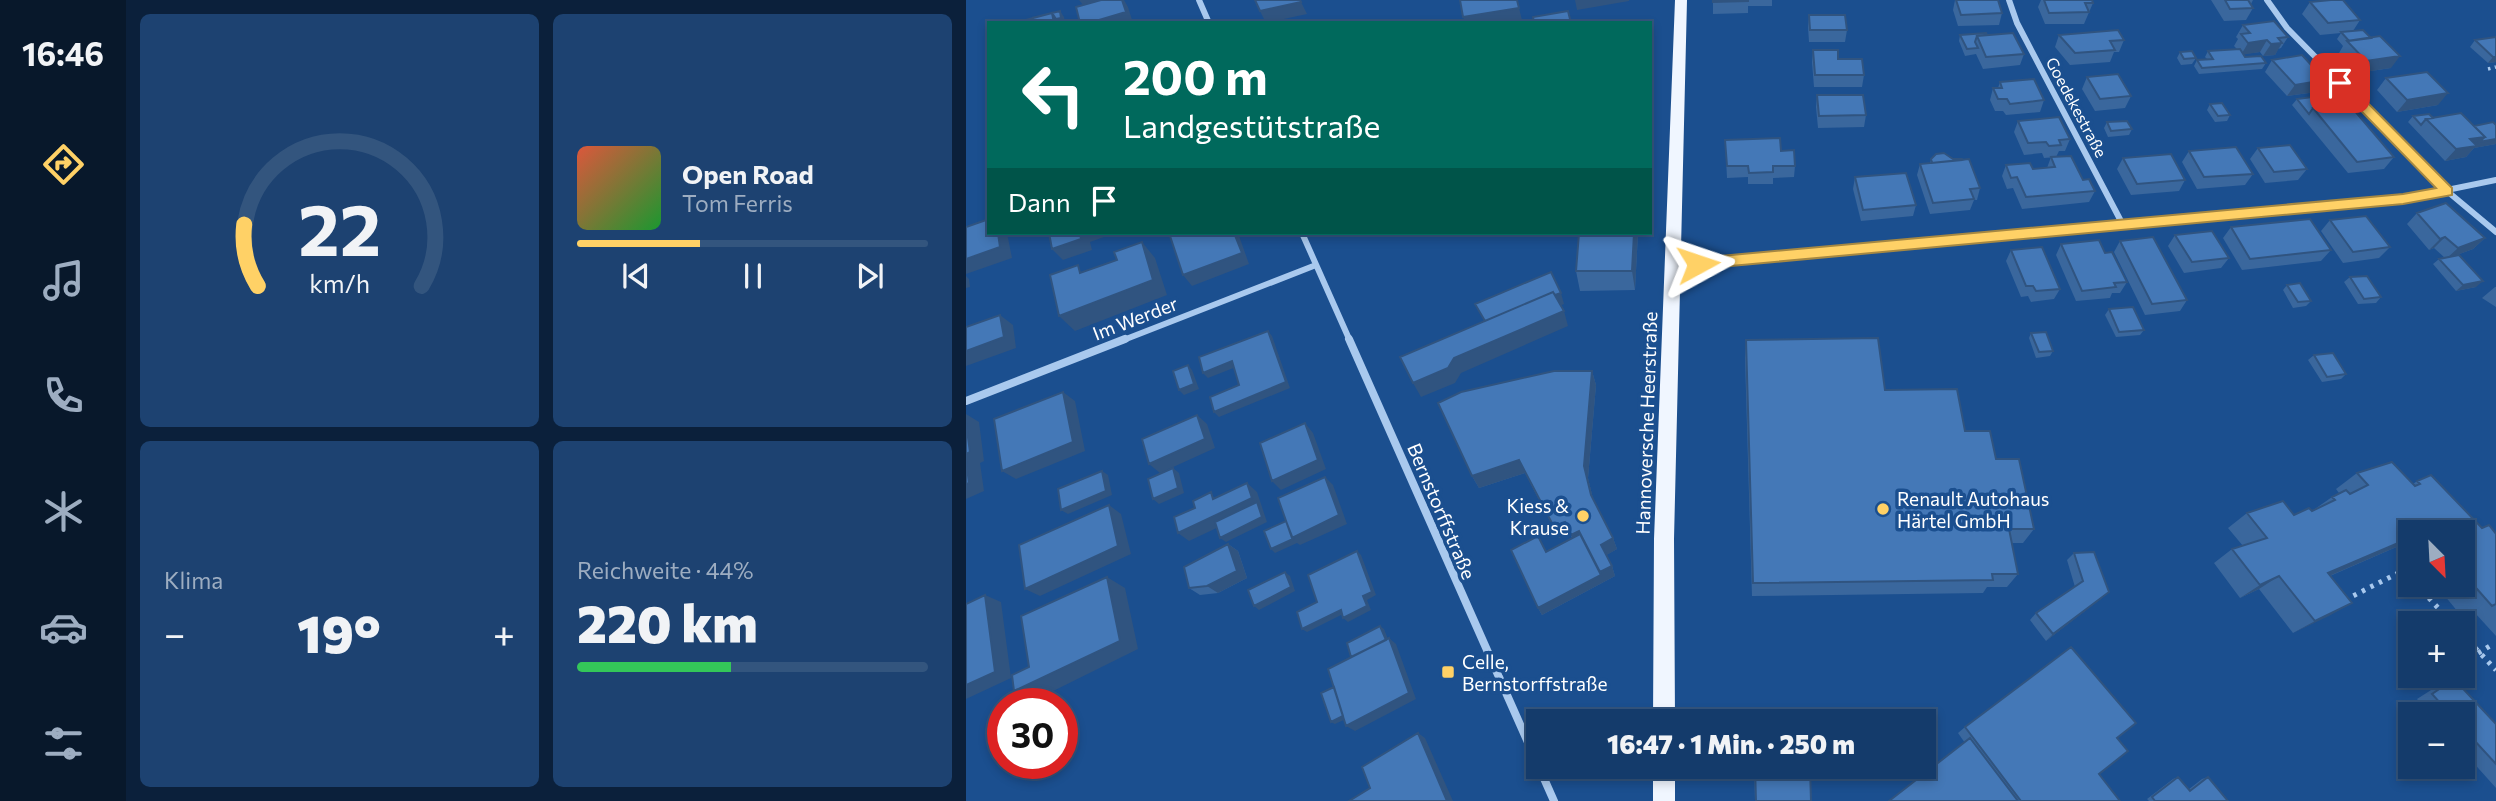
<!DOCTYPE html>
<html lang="de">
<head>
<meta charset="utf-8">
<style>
  body { margin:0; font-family:Commissioner,sans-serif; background:#1d4271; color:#f1f3f6; height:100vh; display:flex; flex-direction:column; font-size:26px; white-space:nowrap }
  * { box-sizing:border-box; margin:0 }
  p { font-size:23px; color:#9dadc1 }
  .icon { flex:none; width:38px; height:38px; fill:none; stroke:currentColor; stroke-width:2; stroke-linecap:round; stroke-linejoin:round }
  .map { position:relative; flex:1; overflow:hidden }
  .panel { display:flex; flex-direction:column; gap:14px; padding:14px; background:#0b203b; width:840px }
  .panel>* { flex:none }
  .guide { position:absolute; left:21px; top:21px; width:665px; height:214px; border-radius:0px; box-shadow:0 4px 10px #0003,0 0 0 2px #33557e; background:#00695c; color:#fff; overflow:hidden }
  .needle { width:46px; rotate:156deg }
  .buttons { position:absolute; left:1432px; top:520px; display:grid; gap:14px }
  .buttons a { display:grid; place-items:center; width:77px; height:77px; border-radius:0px; background:#143b6b; box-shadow:0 4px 10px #0003,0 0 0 2px #33557e; font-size:35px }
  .speed { position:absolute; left:21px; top:688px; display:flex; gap:14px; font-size:35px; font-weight:700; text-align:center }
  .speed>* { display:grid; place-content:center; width:91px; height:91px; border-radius:50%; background:#143b6b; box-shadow:0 4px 10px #0003,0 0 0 2px #33557e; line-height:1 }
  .speed .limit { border:10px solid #d22; background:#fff; color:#111 }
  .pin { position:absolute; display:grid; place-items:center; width:60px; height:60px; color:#fff; margin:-30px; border-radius:14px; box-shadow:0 4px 10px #0006 }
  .me { position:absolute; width:77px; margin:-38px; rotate:85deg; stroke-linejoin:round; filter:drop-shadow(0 0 5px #0008) }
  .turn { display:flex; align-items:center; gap:24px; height:147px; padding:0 21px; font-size:32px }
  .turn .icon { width:91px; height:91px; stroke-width:2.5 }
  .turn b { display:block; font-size:49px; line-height:60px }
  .then { display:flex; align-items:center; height:66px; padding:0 21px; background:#0003; gap:14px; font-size:26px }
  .big { font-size:52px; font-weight:800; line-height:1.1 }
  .panel .card { flex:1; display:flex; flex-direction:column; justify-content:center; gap:10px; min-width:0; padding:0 24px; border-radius:10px; background:#1d4271 }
  .panel .dial { align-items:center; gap:0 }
  .dial svg { height:182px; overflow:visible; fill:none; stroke:#33557e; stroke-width:7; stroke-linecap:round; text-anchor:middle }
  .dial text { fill:#f1f3f6; stroke:none }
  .song { display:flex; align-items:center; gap:21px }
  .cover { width:84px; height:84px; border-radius:10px; background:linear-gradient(135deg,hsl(10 70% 55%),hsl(130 70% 35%)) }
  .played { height:7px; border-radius:4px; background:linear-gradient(90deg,#ffd166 35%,#33557e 35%) }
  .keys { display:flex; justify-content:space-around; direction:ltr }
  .heat { display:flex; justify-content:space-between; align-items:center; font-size:38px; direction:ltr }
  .charge { height:10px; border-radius:5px; background:linear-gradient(90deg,#34c759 44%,#33557e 0) }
  .panel .tiles { flex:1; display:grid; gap:14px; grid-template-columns:repeat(2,1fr) }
  .trip { position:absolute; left:560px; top:709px; width:410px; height:70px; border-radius:0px; background:#143b6b; box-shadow:0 4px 10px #0003,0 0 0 2px #33557e; font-weight:800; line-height:70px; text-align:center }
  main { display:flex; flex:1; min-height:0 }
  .tab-bar { display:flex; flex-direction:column; width:126px; justify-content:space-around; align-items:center; background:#08182b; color:#9dadc1 }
  .tab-bar .icon { width:49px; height:49px }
  .tab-bar .current { color:#ffd166 }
  .tab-bar b { font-size:32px; color:#f1f3f6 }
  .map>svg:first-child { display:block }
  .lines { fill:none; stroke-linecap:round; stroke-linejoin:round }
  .path-far1 { stroke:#a9c9ee; stroke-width:3.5; stroke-dasharray:2.5 4.5; stroke-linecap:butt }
  .path { stroke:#a9c9ee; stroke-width:5; stroke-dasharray:3.5 6; stroke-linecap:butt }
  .street-far1 { stroke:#a9c9ee; stroke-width:6 }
  .street { stroke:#a9c9ee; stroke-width:8 }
  .primary { fill:#f0f6ff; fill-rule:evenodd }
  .wall { fill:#3a679d }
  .shaded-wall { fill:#305480 }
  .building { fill:#4478b7; stroke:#305480; stroke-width:2 }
  .route { fill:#ffd166; stroke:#a68842; stroke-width:2 }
  .poi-dot { fill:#ffd166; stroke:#1b4f8f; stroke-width:2.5 }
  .labels { text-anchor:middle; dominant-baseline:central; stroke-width:7; stroke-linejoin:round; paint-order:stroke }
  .far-street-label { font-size:16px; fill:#fff; stroke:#1b4f8f }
  .street-label { font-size:19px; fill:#fff; stroke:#1b4f8f }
  .poi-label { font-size:19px; fill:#fff; stroke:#1b4f8f; text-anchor:start }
</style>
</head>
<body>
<main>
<nav class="tab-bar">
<b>16:46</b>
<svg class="icon current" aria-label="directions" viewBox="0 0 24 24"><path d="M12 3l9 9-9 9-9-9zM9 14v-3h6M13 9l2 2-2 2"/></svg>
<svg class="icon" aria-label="music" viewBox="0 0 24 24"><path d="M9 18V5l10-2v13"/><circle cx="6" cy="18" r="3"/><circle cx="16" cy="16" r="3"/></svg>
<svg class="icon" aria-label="phone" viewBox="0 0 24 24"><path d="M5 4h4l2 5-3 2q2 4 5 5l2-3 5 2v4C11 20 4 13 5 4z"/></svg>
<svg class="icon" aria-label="climate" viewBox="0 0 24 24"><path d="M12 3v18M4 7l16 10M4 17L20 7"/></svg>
<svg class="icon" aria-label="car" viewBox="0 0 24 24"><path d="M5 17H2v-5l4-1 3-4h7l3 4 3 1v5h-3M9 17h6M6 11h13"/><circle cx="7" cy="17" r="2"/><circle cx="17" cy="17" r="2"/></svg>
<svg class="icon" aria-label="filters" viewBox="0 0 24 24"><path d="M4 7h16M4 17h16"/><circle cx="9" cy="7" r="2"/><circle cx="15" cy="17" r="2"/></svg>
</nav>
<section class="panel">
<div class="tiles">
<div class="card dial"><svg viewBox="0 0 100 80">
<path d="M14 69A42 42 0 1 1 86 69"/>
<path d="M14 69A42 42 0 0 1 8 42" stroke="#ffd166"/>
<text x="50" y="56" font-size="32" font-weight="700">22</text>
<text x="50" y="72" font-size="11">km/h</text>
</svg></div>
<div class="card">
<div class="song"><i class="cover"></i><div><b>Open Road</b><p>Tom Ferris</p></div></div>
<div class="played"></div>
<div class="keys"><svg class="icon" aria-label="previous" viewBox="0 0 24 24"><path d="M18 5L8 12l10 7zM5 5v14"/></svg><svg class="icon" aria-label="pause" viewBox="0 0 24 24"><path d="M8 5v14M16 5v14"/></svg><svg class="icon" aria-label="next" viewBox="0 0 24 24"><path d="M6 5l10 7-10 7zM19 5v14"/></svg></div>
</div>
<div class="card"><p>Klima</p>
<div class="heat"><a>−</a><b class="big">19°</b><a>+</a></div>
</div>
<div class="card"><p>Reichweite · 44%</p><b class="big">220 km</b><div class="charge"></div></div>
</div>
</section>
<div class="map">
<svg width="1530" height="801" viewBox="0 0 1530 801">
  <rect width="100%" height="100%" fill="#1b4f8f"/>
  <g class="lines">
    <path class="path-far1" d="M1522 69 1530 67"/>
    <path class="path" d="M1437 571 1444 578
      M1450 584 1486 623
      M1379 600 1444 567
      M1496 634 1530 670
      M1496 663 1527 644"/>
    <path class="street-far1" d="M233 0 243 23
      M1043 0 1051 23 1157 225
      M1301 0 1321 28 1481 191 1530 232
      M336 233 384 341
      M709 266 1437 199 1530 180
      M155 341 350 265"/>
    <path class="street" d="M383 339 588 801
      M0 401 159 339"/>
    <path class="primary" d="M709 0H721L708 539 709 721H687L688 539Z
      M687 766H709V801H687Z"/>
  </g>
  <path class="wall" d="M747 0H806V6H782V13L747 14Z
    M989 0H1032L1036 13 1033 25 992 26 987 10Z
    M1075 0H1126L1127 3 1118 24H1079L1072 7Z
    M1245 0H1287L1285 4 1287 8 1280 20 1258 21Z
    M1344 2 1394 20 1387 31 1425 68 1391 73 1373 53 1377 46 1371 39 1375 33 1354 35 1336 14Z
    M843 15 881 30 879 42H843L842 27Z
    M1277 25 1322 37 1315 48 1312 49 1309 55 1297 56 1294 52 1277 54 1279 57 1300 63 1296 69 1233 74 1228 66 1231 60 1241 59 1239 57 1242 51 1271 49 1268 46 1272 39 1270 37Z
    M994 35H1021L1058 54 1054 65 1017 69 1010 54 999 56 993 41Z
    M1093 35 1158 40 1153 52H1148L1144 62 1104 65 1089 47Z
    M1530 37V62L1522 63 1504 47 1509 40Z
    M847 50 872 59 898 75 896 87H848L846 62Z
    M1214 52 1230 58 1226 64 1215 65 1211 58Z
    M1306 60 1350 92 1321 96 1299 72Z
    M1121 77 1165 96 1159 108 1129 111 1116 89Z
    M1420 78 1472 105 1431 112 1411 90Z
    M1034 82 1078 100 1074 112 1040 115 1037 111H1029L1024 100 1027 88H1032Z
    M851 95 900 115 898 127 852 128 850 107Z
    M1331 99 1363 106 1428 157 1418 169 1382 173 1326 105Z
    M1244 104 1264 115 1261 121 1249 122 1241 110Z
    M1447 116 1467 118 1508 126 1530 125V144L1508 148 1500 157 1479 161 1442 122Z
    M1052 121 1104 139 1099 151H1093L1090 157 1078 158 1076 153 1058 155 1048 132Z
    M1141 122 1166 129 1163 135 1142 137 1138 128Z
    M759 140 815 151 829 166 828 177 807 178V184H782V177L761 178Z
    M1292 148 1341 169 1332 180 1299 183 1284 159Z
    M1223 151 1287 174 1279 185 1231 189 1216 162Z
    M1085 157 1117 180 1129 191 1123 202 1056 209 1047 188 1041 189 1036 176 1040 165 1067 169 1081 168Z
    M1157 158 1219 180 1213 191 1165 195 1151 169Z
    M965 159 1014 188 1011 200H1008L1004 210 964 214 951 175 954 164 964 163Z
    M889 177 950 205 947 216 895 221 887 189Z
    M1451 213 1519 238 1507 249 1488 256 1510 287 1490 291 1467 264 1473 259 1479 258 1468 248 1463 250 1441 224Z
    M1364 220 1424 247 1413 258 1377 263 1355 231Z
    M1265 227 1365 250 1355 261 1276 270 1257 238Z
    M610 233H672L669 290 614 291 610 271 613 235H610Z
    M1209 235 1263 258 1255 268 1218 273 1202 246Z
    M1154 241 1221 300 1214 311 1179 315 1148 252Z
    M1095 244 1139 253 1161 282 1154 293H1146L1144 298 1110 301 1090 255Z
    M1045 250 1094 289 1088 299 1065 302 1062 296 1055 297 1040 261Z
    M1384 277 1415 297 1410 303 1392 304 1378 282Z
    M1321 285 1345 301 1340 306 1327 308 1317 290Z
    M1529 287H1530V307L1516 298Z
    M1143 309 1178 330 1174 335 1150 337 1139 315Z
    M1065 333 1087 351 1084 356 1070 358 1063 338Z
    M780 340 919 390 999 431 1030 459 1068 529 1057 543H1046L1052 574 1041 587H1021L1017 593 786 596 779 358Z
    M1348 355 1380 374 1375 379 1356 382 1342 360Z
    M626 371 630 385 622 478 627 499 647 538 651 549 640 555 646 566 649 576 576 615 572 608 580 552 606 538 604 533 593 538 559 473 513 488 506 476Z
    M1391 473 1447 484 1451 481 1516 528 1530 534V636L1509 613 1497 618 1469 584H1496V532H1444V555L1435 545 1364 576 1386 603 1327 633 1293 589 1274 598 1248 563 1266 549 1277 546 1262 528 1281 513 1328 515 1346 511 1366 497 1373 493 1370 489Z
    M262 544 272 551 281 578 252 593 234 595 223 588Z
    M1108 553 1143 592 1080 641 1064 620 1070 613 1109 587 1101 560Z
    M1488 679 1530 724V788L1496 750V714H1464L1451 699 1473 685Z
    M999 727 1151 738 1133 774 1154 801H923L999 743 992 733Z
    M788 766H896L893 769 844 770 845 801H789Z
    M1212 777 1222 790 1236 779 1242 777 1262 801H1183L1181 799 1207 779Z"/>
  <path class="shaded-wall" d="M113 0H158L162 7 167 23H123L121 10Z
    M609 0H663V1L611 10Z
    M335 2 341 14 300 23 294 11Z
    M553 8 556 20 537 23H499L497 17Z
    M94 11 98 17 99 23H76L86 13Z
    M1301 40 1294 52 1275 55 1282 43Z
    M1316 43 1309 55 1297 56 1305 44Z
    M1434 56 1425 68 1391 73 1400 61Z
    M1527 57H1530V62L1522 63Z
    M1359 80 1350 92 1321 96 1329 85Z
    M1482 93 1472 105 1431 112 1441 100Z
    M1519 137 1530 139V144L1508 148 1500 157 1479 161 1490 149 1504 139Z
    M32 233H41L46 258 0 274V259Z
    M114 233H149L124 242 126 250 97 260 86 249Z
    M268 233H272L283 264 226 286 217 275Z
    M668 233H672L669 290 666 271Z
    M1479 237 1468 248 1463 250 1474 239Z
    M1519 238 1507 249 1480 259 1492 248Z
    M176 242 189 258 201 295 109 331 93 316Z
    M0 276 3 279 4 287 0 288Z
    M1517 281 1510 287 1490 291 1497 285Z
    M595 293 598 304 525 336 521 325Z
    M598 311 602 326 495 373 489 383 455 397 447 383 488 358Z
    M34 315 47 325 50 348 0 366V351Z
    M302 331 306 336 324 388 253 417 248 412 320 382Z
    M266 361 270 367 242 378 237 373Z
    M222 365 226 370 233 389 218 395 213 390Z
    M626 371 630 385 622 478 629 507 618 466Z
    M97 392 109 401 119 451 50 479 36 471Z
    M0 414 13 422 18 461 14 463 18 491 0 499Z
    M231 415 241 424 249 448 194 473 183 464Z
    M339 423 347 433 360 469 315 490 306 481Z
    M553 460 559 473 513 488 506 476Z
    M207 468 213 473 218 493 193 504 187 499Z
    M136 471 142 475 146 495 102 514 95 510Z
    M359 477 367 485 381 524 334 545 331 543 309 553 305 549 326 538Z
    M281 483 291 492 301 522 260 542 254 538 293 508 223 541 212 533Z
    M143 505 155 514 165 554 74 596 59 589Z
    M599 522 604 533 593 538 588 527Z
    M613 531 617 542 610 546 605 535Z
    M647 538 651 549 639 556 635 545Z
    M1444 538V540L1435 545 1340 586 1362 573Z
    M262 544 272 551 281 578 252 593 241 586Z
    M391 551 395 555 410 595 401 600 405 610 382 622 377 618 397 596Z
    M646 566 649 576 576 615 572 608Z
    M319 572 324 576 329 591 293 610 288 606Z
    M1313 576 1293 589 1274 598 1294 585Z
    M141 577 159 588 172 649 71 699 48 691Z
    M1143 592 1135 599 1080 641 1087 634Z
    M19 595 35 602 45 678 0 699V685Z
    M1386 603 1363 616 1327 633 1349 621Z
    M375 610 379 613 341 632 336 629Z
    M414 626 418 629 425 647 391 664Z
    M423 638 430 644 450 699 389 731 380 726Z
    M371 686 384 717 369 724 365 722Z
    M452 733 459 738 487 801H481Z"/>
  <path class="building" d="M135 0H156L160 12 123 23H114L110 7Z
    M289 0H334L335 2 294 11Z
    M494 0H551L553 8 497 17Z
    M747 0H782V1L747 2Z
    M990 0H1032L1036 13 995 15Z
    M1078 0H1126L1127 3H1119L1123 12 1083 13Z
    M1259 0H1282L1287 8 1264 9Z
    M1365 0H1377L1394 20 1362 23 1344 2Z
    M94 11 95 18 90 19 86 13 66 18Z
    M602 11 605 23H568L567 17Z
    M86 13 88 23H52V22Z
    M843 15H879L881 30H844Z
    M1308 21 1322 37 1312 38 1316 43 1305 44 1301 40 1282 43 1275 34 1284 33 1277 25Z
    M1152 30 1158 40 1144 41 1149 50 1109 53 1093 35Z
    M1397 30 1405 38 1383 41 1375 32Z
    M1020 33 1021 35 1011 36 1009 42 1012 48 1001 49 994 35Z
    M1047 33 1058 54 1020 57 1011 36Z
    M1414 36 1434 56 1400 61 1381 41Z
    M1530 37V57H1527L1509 40Z
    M1274 49 1279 57 1295 56 1300 63 1236 68 1231 60 1247 59 1242 51Z
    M847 50H872V59H896L898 75H849Z
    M1226 51 1230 58 1218 59 1214 52Z
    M1336 55 1359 80 1329 85 1306 60Z
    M1461 72 1482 93 1441 100 1420 78Z
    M1152 74 1165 96 1134 99 1121 77Z
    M1068 79 1078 100 1044 104 1041 99H1032L1027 88H1036L1034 82Z
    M851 95H897L900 115 853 116Z
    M1354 96 1363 106 1347 108 1343 114 1331 99Z
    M1256 103 1264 115 1252 116 1244 104Z
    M1382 103 1428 157 1391 162 1347 108Z
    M1495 113 1519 137 1504 139 1511 146 1490 149 1460 119Z
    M1463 114 1467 118 1460 119 1455 125 1447 116Z
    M1093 117 1104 139 1093 140 1095 145 1083 146 1080 142 1062 143 1052 121Z
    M1161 121 1166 129 1145 131 1141 122Z
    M1527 122 1530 125V139L1513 142 1519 137 1508 126Z
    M814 138 815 151 828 150 829 166H807V172L783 173 782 166H761L759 140Z
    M1324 145 1341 169 1308 172 1292 148Z
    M1270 147 1287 174 1238 177 1223 151Z
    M978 153 987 159H996L997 160 966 163 965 159 970 154Z
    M1205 154 1219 180 1171 184 1157 158Z
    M1105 156 1117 180 1123 179 1129 191 1060 197 1051 177 1045 178 1040 165 1064 163 1067 169 1089 167 1085 157Z
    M1003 159 1014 188 1004 189 1008 199 967 203 954 164Z
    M940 173 950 205 897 210 889 177Z
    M1480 203 1519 238 1492 248 1479 237 1474 239 1451 213Z
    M1400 216 1424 247 1387 252 1364 220Z
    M23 219V233H32L34 247 0 259V227Z
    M1344 219 1365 250 1284 259 1265 227Z
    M1246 231 1263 258 1226 262 1209 235Z
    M83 233H114L115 239 86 249Z
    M203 233H268L276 253 217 275Z
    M613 233H668L666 271H610Z
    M1187 237 1221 300 1186 304 1154 241Z
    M1133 240 1139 253 1146 252 1161 282 1148 283 1150 287 1116 291 1095 244Z
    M176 242 187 280 93 316 84 275 112 265 114 273 151 260 148 252Z
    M1076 247 1094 289 1070 291 1067 286H1060L1045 250Z
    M1493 255 1517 281 1497 285 1473 259Z
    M585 272 595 293 589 295 587 292 519 321 509 304Z
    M1401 276 1415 297 1398 299 1384 277Z
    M1334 283 1345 301 1332 302 1321 285Z
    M587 292 598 311 488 358 482 368 447 383 434 357Z
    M1167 307 1178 330 1153 332 1143 309Z
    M34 315 38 337 0 351V327Z
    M302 331 320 382 248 412 244 397 273 385 266 361 237 373 233 357Z
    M1080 332 1087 351 1073 352 1065 333Z
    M912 338 919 390 991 389 999 431H1024L1030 459H1053L1068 529H1043L1052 574H1026L1027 580 787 583 780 340Z
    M1367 353 1380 374 1361 377 1348 355Z
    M222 365 228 384 213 390 207 371Z
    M588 371H626L618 466 625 495 647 538 635 545 646 566 634 572 613 531 605 535 599 522 588 527 553 460 506 476 472 403 495 392Z
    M97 392 107 442 36 471 28 419Z
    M231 415 239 439 183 464 176 439Z
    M0 423 4 452 0 454Z
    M339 423 352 460 306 481 294 443Z
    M0 460 3 483 0 484Z
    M1426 462 1449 486 1454 484 1451 481 1465 475 1516 528 1523 525 1530 534V604L1526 606 1496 572V532H1461L1460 531 1458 532H1444V538L1362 573 1386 603 1349 621 1313 576 1294 585 1266 549 1301 538 1281 513 1317 501 1328 515 1343 508 1346 511 1369 500 1366 497 1380 490 1384 494 1402 485 1391 473Z
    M207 468 212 488 187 499 182 479Z
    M136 471 140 491 95 510 92 489Z
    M359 477 373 515 326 538 312 498Z
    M281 483 286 498 212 533 208 517 229 508 227 501 245 492 247 499Z
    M291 502 296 517 254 538 249 522Z
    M143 505 152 546 59 589 53 545Z
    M320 521 327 539 305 549 298 531Z
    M614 534 635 575 572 608 545 550 572 536 580 552Z
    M262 544 271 571 241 586 223 588 218 567Z
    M391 551 406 592 397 596 401 606 377 618 375 610 336 629 331 612 351 602 342 575Z
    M1128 552 1143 592 1087 634 1070 613 1117 581 1108 553Z
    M319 572 325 587 288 606 282 590Z
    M141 577 154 641 48 691 46 675 63 667 55 616Z
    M19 595 29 672 0 685V604Z
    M414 626 420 640 385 657 381 643Z
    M423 638 443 693 380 726 362 669Z
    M1105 647 1170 723 1151 738 1162 751 1133 774 1154 801H1055L999 727Z
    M1488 679 1530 724V764L1496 727V714H1484L1466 694Z
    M368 687 377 716 365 722 355 693Z
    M452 733 481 801H383L404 788 396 767Z
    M1004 738 1052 801H923Z
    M789 766H849L844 767 845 801H790Z
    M1212 777 1224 791 1242 777 1262 801H1189L1186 797Z"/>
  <path class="route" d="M1370 80H1379L1486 188V195L1437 204 732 269 725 264 732 258 1437 194 1470 188 1370 85Z"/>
  <g class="poi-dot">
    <circle cx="917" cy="509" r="7"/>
    <circle cx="617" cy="516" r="7"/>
    <rect x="475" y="665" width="14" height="14" rx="3.5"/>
  </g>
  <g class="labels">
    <g class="far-street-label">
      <text transform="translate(1111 107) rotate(62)">Goedekestraße</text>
    </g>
    <g class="street-label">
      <text transform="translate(169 318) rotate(-21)">Im Werder</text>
      <text transform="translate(680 423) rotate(-88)">Hannoversche Heerstraße</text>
      <text transform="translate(476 511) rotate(67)">Bernstorffstraße</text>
    </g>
    <g class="poi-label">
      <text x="931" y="498">Renault Autohaus<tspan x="931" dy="22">Härtel GmbH</tspan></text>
      <text x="603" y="505" text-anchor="end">Kiess &amp;<tspan x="603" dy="22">Krause</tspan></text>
      <text x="496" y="661">Celle,<tspan x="496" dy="22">Bernstorffstraße</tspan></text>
    </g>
  </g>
</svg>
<div class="buttons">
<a><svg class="needle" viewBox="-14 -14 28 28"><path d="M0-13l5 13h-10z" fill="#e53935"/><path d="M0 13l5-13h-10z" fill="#9dadc1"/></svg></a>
<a>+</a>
<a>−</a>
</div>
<div class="speed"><div class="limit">30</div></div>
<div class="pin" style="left:1374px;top:83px;background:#d93025"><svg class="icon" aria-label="arrive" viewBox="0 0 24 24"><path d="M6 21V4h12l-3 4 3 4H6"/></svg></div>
<svg class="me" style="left:732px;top:264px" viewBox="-20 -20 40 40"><path d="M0-17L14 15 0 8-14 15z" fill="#ffd166" stroke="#fff" stroke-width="4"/></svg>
<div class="trip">16:47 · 1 Min. · 250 m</div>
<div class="guide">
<div class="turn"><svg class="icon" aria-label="left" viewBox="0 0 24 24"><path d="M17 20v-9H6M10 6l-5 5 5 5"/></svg><div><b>200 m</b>Landgestütstraße</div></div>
<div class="then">Dann<svg class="icon" aria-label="arrive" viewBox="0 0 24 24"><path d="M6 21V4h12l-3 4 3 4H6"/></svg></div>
</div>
</div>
</main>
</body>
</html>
